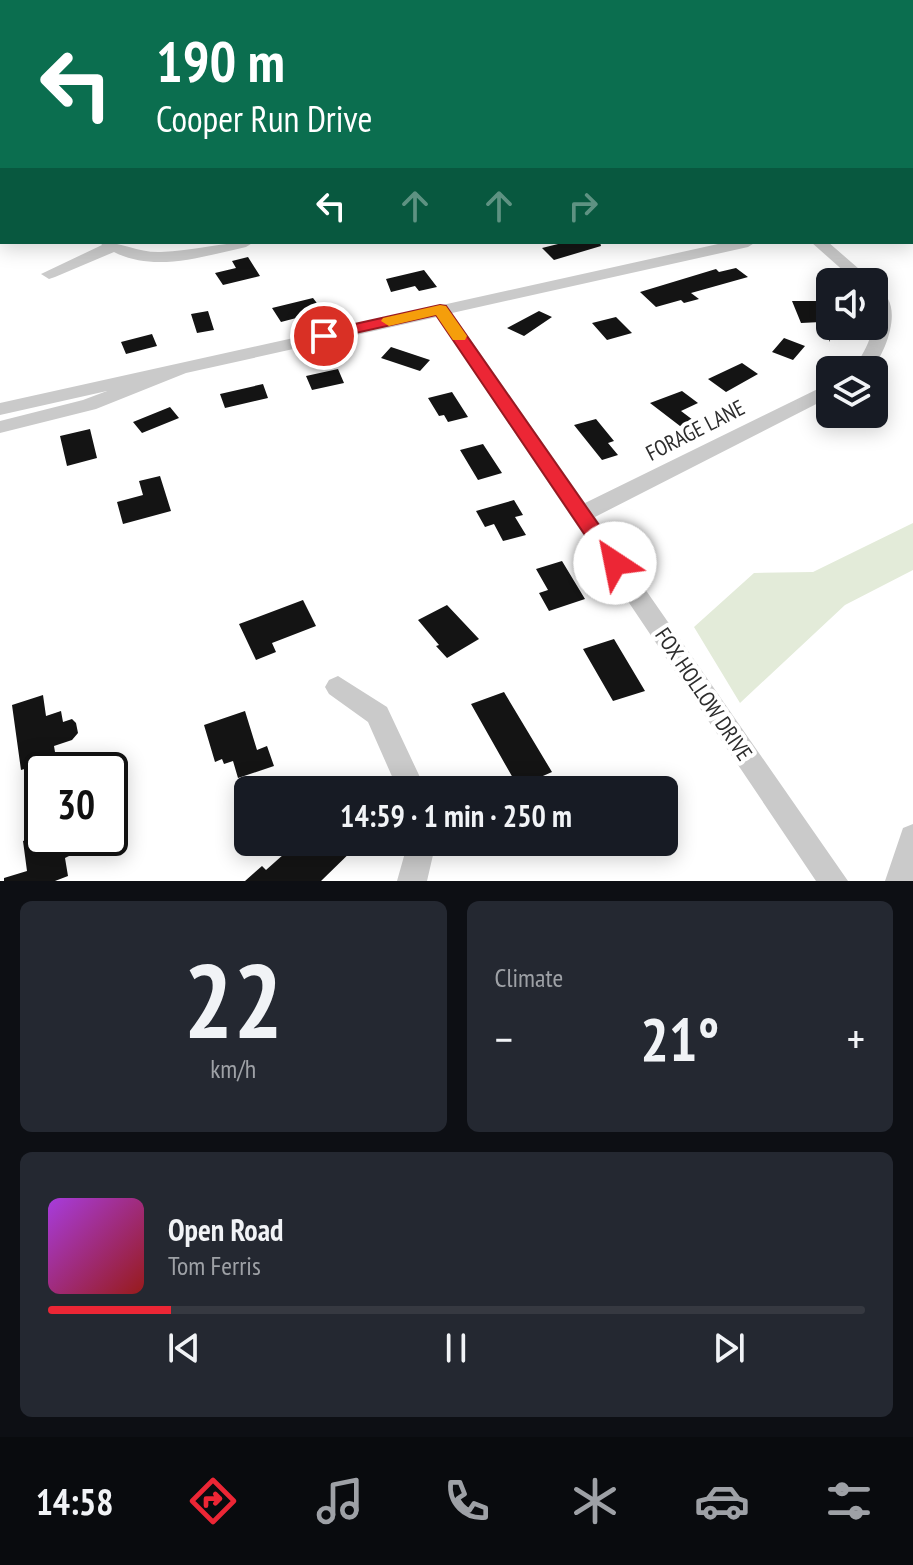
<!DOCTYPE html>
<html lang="en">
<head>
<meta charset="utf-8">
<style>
  body { margin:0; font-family:"PT Sans Narrow",sans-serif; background:#242831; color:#f1f3f6; height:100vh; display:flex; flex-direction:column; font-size:30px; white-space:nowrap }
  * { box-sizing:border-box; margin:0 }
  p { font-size:26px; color:#9ea1a6 }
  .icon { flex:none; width:44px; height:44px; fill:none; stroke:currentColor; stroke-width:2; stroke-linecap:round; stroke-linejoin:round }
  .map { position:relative; height:881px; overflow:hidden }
  .side { display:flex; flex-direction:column; gap:20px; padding:20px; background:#0d0f14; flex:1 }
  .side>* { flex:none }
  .top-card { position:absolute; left:0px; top:0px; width:914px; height:244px; box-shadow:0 4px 20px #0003; background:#0b6e4f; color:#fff; overflow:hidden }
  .tools { position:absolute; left:816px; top:268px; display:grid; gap:16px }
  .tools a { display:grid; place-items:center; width:72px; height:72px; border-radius:12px; background:#171b24; box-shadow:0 4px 20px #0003; font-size:40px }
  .speed { position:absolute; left:24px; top:752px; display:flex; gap:16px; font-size:40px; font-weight:700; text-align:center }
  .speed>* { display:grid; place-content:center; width:104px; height:104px; border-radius:50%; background:#171b24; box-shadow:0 4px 20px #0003; line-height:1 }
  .speed .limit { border:4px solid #111; border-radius:12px; background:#fff; color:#111 }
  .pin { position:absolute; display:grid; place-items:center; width:68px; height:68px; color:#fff; margin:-34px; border:4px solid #fff; border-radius:50%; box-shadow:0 2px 8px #0007 }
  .me { position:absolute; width:88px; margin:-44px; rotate:326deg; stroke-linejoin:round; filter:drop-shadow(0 0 6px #0008) }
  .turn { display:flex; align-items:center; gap:28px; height:168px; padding:0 24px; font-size:36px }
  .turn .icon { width:104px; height:104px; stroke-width:2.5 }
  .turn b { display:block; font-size:56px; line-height:68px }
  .lanes { display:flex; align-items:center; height:76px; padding:0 24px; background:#0003; justify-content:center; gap:40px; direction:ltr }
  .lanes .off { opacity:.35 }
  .big { font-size:60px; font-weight:600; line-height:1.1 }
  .side .tile { flex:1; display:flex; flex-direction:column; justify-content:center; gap:12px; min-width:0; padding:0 28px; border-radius:12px; background:#242831 }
  .side .dial { align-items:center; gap:0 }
  .dial b { font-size:104px; line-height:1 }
  .song { display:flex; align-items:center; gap:24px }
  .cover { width:96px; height:96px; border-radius:12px; background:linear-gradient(135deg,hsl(280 70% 55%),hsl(0 70% 35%)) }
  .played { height:8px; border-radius:4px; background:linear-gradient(90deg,#ec2635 15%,#363941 15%) }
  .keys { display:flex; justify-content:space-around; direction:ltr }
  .heat { display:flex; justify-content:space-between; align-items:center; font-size:44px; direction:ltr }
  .side .tiles { flex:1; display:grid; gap:20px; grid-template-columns:1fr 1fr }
  .tile:last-child { grid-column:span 2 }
  .trip { position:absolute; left:234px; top:776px; width:444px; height:80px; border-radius:12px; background:#171b24; box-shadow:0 4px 20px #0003; font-weight:600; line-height:80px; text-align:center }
  .dock { display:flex; height:128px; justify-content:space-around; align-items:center; background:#090b0e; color:#9ea1a6 }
  .dock .icon { width:56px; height:56px }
  .dock .active { color:#ec2635 }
  .dock b { font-size:36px; color:#f1f3f6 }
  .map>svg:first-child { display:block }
  .green { fill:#e3ebd9 }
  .building { fill:#141414 }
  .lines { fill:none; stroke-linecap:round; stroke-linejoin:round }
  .minor { fill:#cacaca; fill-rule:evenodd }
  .route { fill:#ec2635; stroke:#991922; stroke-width:2 }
  .slow { fill:#f59e0b }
  .labels { text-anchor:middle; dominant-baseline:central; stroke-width:8; stroke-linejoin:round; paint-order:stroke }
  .street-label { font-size:22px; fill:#2d2d2d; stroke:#fff }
</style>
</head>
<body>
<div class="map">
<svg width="913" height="881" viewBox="0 0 913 881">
  <rect width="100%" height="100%" fill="#fff"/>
  <path class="green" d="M913 523V570L845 605 740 703 694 627 754 573 813 572Z"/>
  <path class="building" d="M566 242H600L601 246 554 260 542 248Z
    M248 257 260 276 223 285 215 273 236 268 232 261Z
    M736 268 748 277 691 293 699 299 684 303 681 300 656 307 640 292 716 269 719 272Z
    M424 270 437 287 419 291 415 286 391 292 386 279Z
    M313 298 323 311 281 322 272 308Z
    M792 301H830V342L821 322 801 323Z
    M208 311 214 330 197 333 191 314Z
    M539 311 552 317 524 336 507 328Z
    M616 317 632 333 607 340 592 323Z
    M152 334 157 346 126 354 121 342Z
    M784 338 805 346 793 360 772 352Z
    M391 347 430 360 420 371 381 358Z
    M742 363 758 374 726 392 708 379Z
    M338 369 344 383 312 390 306 376Z
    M263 384 268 398 225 408 220 394Z
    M682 391 698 403 681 411 693 420 680 426 650 403Z
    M452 392 468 417 448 422 444 415 439 416 428 398Z
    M170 407 179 418 142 433 133 422Z
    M596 419 614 441 608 443 618 455 602 460 574 425Z
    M90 429 97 458 67 466 60 436Z
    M483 444 502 473 478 480 460 450Z
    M160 476 171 511 123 524 117 502 143 495 139 481Z
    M514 500 523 515 515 517 526 535 503 541 494 524 485 527 476 511Z
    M562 561 585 599 549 611 539 593 548 590 536 569Z
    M303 600 316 626 272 643 276 652 256 660 239 624Z
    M447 605 479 639 447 658 436 646 439 645 418 620Z
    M614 639 645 691 613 701 583 649Z
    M504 692 552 772 518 787 471 704Z
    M43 695 46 716 61 711 63 722 72 719 76 723 78 733 72 740 54 746 58 770H38V765L21 770 12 705Z
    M245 711 257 750 267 746 274 766 238 778 233 761 224 764 222 759 215 762 204 725Z
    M42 834V838H72L73 854 65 858 68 876 55 881H4V878L27 871 23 841Z
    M287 842H361L321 881H245L262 866 266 870 284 854 279 849Z"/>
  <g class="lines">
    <path class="minor" d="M428 0H440L441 2H429Z
      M456 0H467L466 2Z
      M0 187H2V195H0Z
      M912 199H913V207H912Z
      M100 242C122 242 139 253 161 252 192 251 222 242 254 242L246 247C204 256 155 273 114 252L55 277 49 279 41 274 102 245Z
      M727 242H756L748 247 452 313 585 503 830 383V397L595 517 848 881H816L437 317 186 373 96 409 0 433V421L83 400 107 391 0 415V403Z
      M811 242H828L874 282H856Z
      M874 288C907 298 887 352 871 370H852C875 339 874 325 874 288Z
      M338 676 387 707 426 790H398L368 722 329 694 325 687 329 680Z
      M913 824V881H885L903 828Z
      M408 842H436L427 881H397Z"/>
  </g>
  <path class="route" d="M440 305 446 306 622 558 625 563 622 569H608L436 315 324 340 316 336 319 332Z"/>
  <path class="slow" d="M440 305 446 306 467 336 465 340H453L436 315 389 326 381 321 383 318Z"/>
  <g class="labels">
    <g class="street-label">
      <text transform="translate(695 430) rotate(-27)">FORAGE LANE</text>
      <text transform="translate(704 694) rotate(56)">FOX HOLLOW DRIVE</text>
    </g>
  </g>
</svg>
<div class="tools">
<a><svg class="icon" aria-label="sound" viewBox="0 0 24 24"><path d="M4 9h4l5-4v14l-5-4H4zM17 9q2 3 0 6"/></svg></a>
<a><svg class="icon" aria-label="layers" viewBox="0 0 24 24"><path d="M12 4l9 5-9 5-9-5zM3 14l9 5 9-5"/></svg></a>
</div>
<div class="speed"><div class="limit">30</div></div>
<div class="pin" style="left:324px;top:336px;background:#d93025"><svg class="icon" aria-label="arrive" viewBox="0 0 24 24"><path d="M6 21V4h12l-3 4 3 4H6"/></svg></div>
<svg class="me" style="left:615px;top:563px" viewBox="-20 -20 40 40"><circle r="19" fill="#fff"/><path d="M0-13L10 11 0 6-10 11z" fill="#ec2635"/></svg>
<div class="trip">14:59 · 1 min · 250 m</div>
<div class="top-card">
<div class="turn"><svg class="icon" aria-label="left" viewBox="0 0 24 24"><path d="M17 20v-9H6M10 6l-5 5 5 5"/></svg><div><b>190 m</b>Cooper Run Drive</div></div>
<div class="lanes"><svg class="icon" aria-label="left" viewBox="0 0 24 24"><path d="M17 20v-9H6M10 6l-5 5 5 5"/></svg><svg class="icon off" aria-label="ahead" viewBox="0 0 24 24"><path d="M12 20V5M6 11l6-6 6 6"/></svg><svg class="icon off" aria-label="ahead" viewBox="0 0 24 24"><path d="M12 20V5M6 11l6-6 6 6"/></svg><svg class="icon off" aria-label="right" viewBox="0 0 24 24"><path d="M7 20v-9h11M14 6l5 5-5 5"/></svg></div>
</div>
</div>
<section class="side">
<div class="tiles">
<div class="tile dial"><b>22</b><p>km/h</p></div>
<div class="tile"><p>Climate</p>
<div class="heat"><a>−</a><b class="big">21°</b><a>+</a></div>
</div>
<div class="tile">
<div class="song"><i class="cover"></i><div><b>Open Road</b><p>Tom Ferris</p></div></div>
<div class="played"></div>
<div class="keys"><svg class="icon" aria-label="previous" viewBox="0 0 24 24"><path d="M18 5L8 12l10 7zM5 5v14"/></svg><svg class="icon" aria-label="pause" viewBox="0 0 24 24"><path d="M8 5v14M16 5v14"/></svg><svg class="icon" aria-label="next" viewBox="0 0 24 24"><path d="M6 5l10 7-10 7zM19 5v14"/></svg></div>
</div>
</div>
</section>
<nav class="dock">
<b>14:58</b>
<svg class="icon active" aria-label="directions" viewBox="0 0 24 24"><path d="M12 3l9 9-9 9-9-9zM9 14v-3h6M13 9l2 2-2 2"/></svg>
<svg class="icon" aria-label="music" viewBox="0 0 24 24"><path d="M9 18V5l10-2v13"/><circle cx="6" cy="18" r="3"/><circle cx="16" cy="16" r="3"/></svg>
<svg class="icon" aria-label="phone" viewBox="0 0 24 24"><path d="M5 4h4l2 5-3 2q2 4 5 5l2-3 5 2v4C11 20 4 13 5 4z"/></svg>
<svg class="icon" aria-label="climate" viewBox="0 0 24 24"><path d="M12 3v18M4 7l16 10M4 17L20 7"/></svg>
<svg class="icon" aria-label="car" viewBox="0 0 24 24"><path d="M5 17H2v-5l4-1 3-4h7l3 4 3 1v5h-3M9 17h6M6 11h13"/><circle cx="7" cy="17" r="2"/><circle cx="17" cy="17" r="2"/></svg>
<svg class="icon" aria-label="filters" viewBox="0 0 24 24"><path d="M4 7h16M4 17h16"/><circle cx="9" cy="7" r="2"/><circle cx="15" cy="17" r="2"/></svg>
</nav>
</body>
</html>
